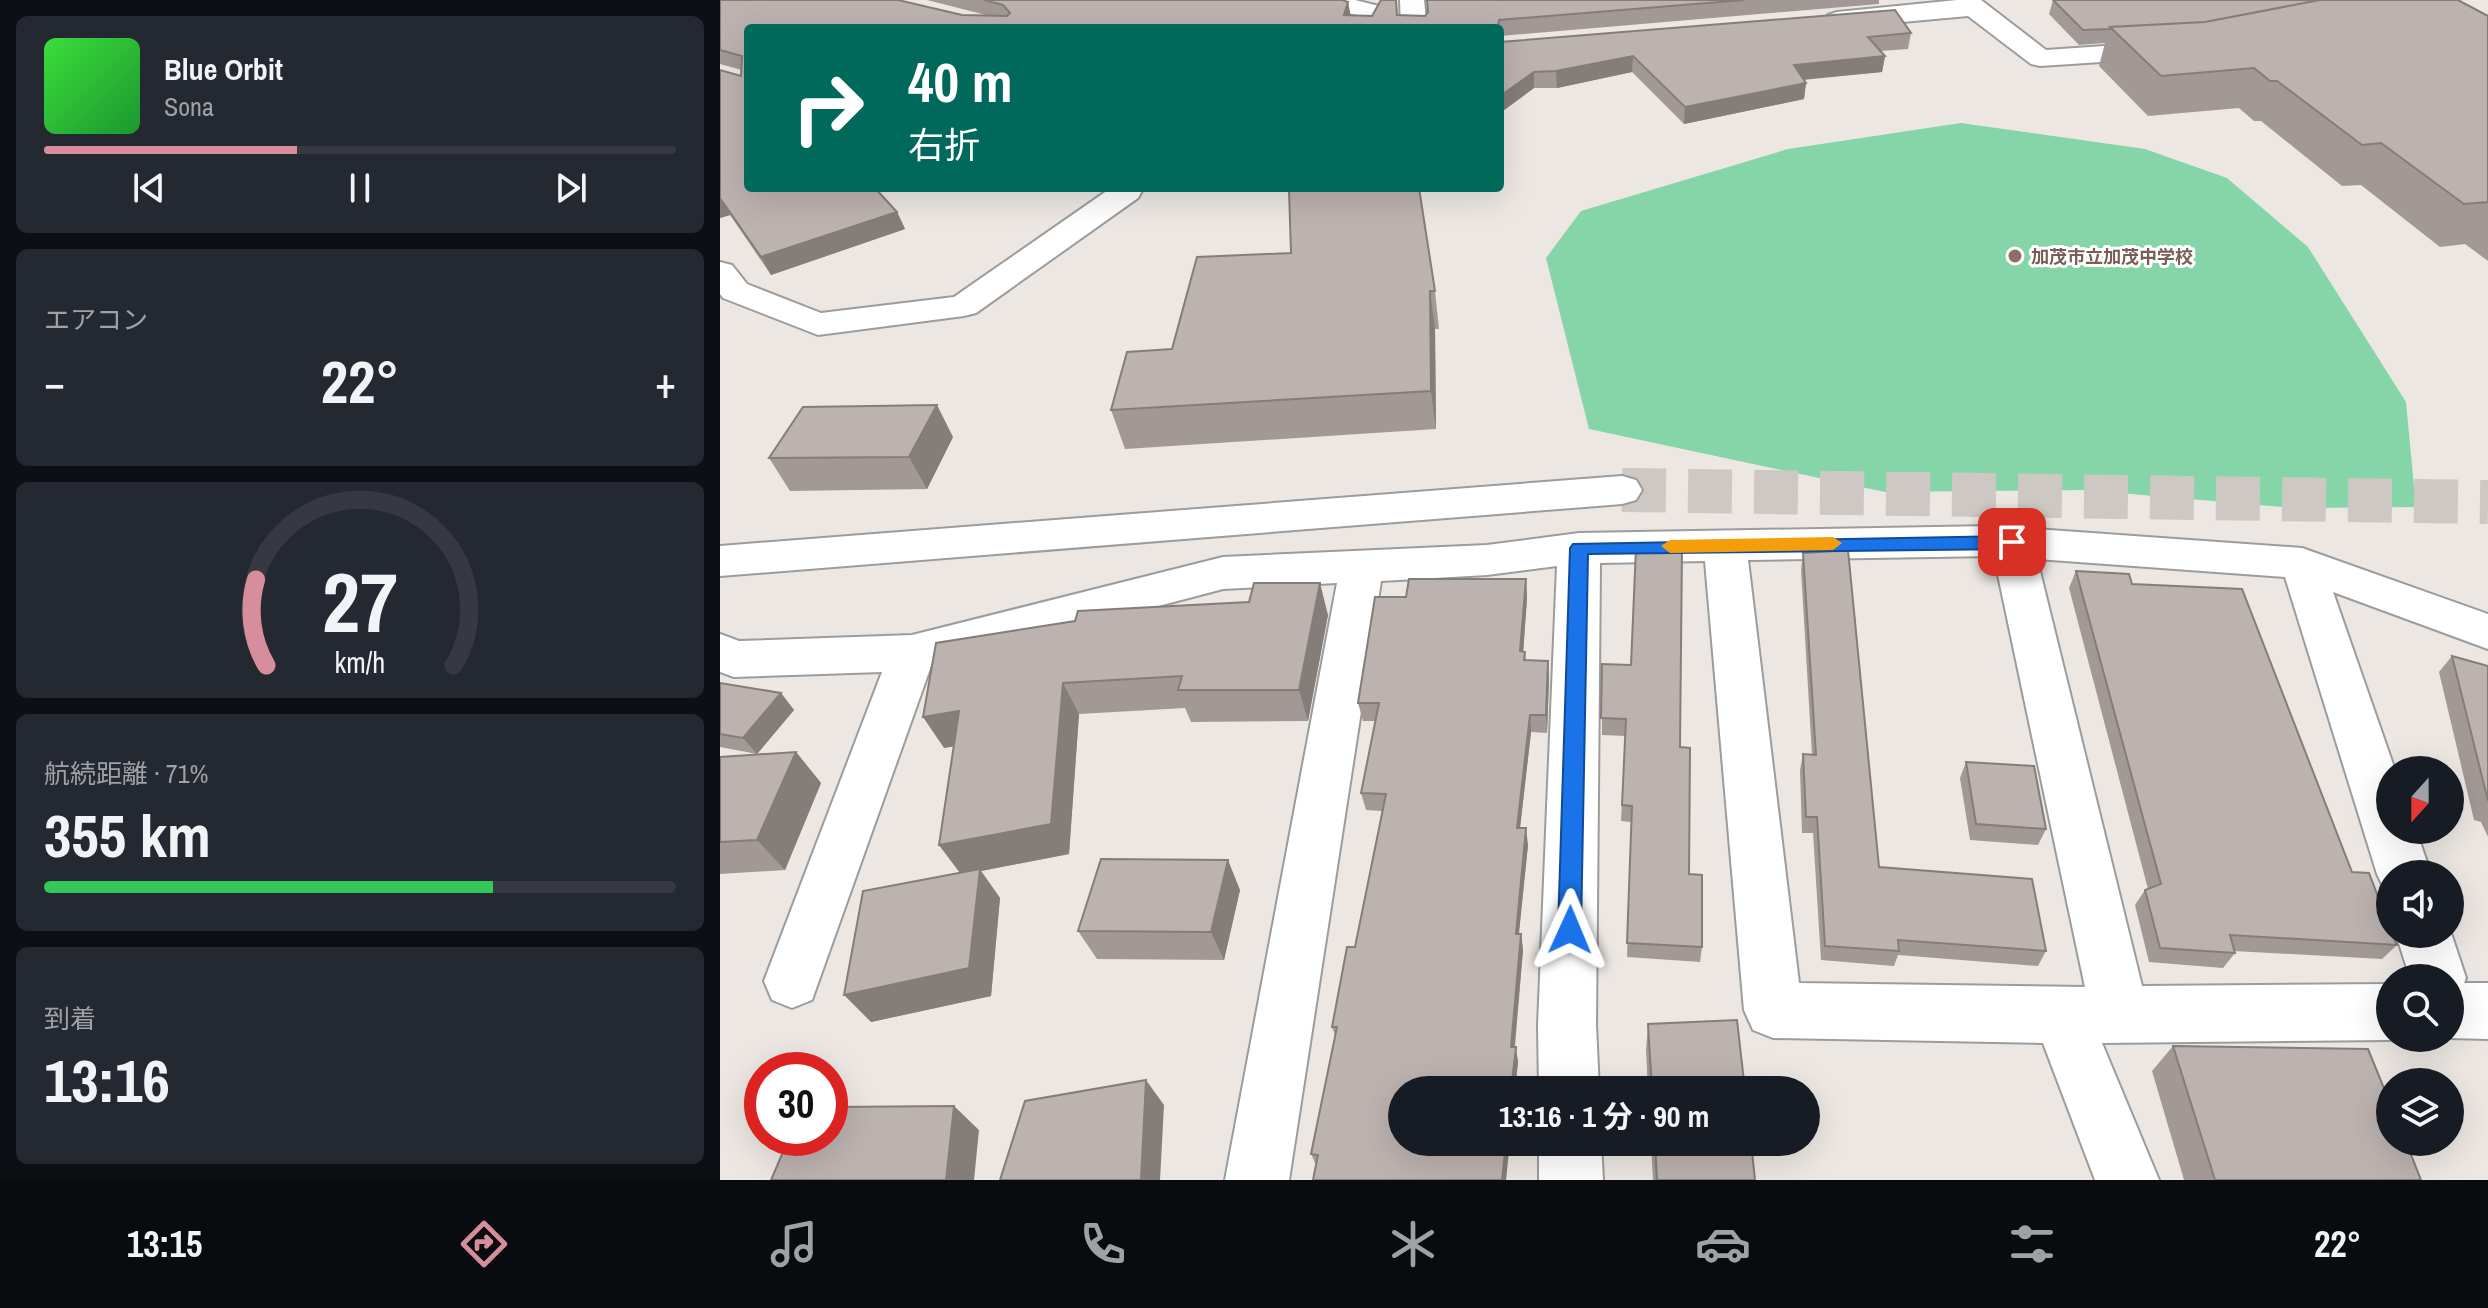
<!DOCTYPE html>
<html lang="ja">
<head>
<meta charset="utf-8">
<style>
  body { margin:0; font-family:"Archivo Narrow","Noto Sans JP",sans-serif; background:#242831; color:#f1f3f6; height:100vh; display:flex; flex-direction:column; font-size:30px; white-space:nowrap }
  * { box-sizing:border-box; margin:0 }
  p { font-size:26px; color:#9ea1a6 }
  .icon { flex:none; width:44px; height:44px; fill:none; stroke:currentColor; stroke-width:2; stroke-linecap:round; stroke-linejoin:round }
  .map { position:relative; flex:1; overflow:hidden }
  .drawer { display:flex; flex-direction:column; gap:16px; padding:16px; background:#0d0f14; width:720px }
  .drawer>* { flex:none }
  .hud { position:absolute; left:24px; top:24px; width:760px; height:168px; border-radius:8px; box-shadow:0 8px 32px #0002; background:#00695c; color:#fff; overflow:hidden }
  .needle { width:52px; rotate:201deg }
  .controls { position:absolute; left:1656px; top:756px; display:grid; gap:16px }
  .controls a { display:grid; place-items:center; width:88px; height:88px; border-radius:50%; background:#171b24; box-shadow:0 8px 32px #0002; font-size:40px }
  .speed { position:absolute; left:24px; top:1052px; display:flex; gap:16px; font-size:40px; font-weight:700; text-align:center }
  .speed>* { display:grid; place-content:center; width:104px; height:104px; border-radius:50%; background:#171b24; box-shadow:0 8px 32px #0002; line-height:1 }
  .speed .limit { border:12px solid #d22; background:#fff; color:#111 }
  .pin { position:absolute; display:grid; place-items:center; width:68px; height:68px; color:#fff; margin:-34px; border-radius:16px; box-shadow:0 4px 12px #0006 }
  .me { position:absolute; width:88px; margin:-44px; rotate:1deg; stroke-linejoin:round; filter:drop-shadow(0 0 6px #0008) }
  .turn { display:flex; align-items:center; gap:28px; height:168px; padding:0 32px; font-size:36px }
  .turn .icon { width:104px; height:104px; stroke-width:2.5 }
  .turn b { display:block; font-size:56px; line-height:68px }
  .big { font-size:60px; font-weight:700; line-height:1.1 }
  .drawer .tile { flex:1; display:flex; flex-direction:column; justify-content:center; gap:12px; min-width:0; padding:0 28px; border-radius:12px; background:#242831 }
  .drawer .dial { align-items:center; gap:0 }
  .dial svg { height:208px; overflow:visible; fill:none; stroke:#363941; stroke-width:7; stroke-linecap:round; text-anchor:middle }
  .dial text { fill:#f1f3f6; stroke:none }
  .song { display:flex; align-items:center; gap:24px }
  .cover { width:96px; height:96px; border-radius:12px; background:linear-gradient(135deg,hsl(120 70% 55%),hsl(130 70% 35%)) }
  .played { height:8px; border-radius:4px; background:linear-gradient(90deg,#d68e9c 40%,#363941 40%) }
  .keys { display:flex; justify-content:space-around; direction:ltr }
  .heat { display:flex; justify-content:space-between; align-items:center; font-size:44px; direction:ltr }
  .charge { height:12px; border-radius:6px; background:linear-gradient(90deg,#34c759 71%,#363941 0) }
  .trip { position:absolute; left:668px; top:1076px; width:432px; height:80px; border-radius:40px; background:#171b24; box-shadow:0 8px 32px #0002; font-weight:700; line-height:80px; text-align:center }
  .tabs { display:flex; height:128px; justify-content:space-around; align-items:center; background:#090b0e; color:#9ea1a6 }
  .tabs .icon { width:56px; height:56px }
  .tabs .selected { color:#d68e9c }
  .tabs b { font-size:36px; color:#f1f3f6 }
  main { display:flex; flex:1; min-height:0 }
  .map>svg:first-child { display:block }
  .pitch { fill:#86d5a9 }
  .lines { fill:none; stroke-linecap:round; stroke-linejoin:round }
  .tertiary-tunnel { stroke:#cdc8c4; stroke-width:44; stroke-dasharray:44 22; stroke-linecap:butt }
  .minor-casing { stroke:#9c9c9c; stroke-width:4 }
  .tertiary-casing { stroke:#9c9c9c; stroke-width:4 }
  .minor { fill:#fff; fill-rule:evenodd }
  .tertiary { fill:#fff; fill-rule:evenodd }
  .wall { fill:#a29996 }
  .shaded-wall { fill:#847d7a }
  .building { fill:#bcb2af; stroke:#847d7a; stroke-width:2 }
  .route { fill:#1a73e8; stroke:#114b97; stroke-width:2 }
  .slow { fill:#f59e0b }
  .education-dot { fill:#8d6e63; stroke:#fff; stroke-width:3 }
  .labels { text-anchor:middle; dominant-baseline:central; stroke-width:6; stroke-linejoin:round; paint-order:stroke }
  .far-education-label { font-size:18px; font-weight:bold; fill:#785e54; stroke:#fff; text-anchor:start }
</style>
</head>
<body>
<main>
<section class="drawer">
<div class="tile">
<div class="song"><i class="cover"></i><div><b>Blue Orbit</b><p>Sona</p></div></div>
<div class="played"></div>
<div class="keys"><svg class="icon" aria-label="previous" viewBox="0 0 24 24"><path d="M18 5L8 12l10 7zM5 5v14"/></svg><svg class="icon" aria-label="pause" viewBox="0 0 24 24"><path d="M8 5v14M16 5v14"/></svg><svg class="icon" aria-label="next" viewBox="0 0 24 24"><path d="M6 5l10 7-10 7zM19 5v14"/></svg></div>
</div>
<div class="tile"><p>エアコン</p>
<div class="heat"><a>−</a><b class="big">22°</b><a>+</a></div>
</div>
<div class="tile dial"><svg viewBox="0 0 100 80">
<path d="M14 69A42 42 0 1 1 86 69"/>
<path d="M14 69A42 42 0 0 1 10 36" stroke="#d68e9c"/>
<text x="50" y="56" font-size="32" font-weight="700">27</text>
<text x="50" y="72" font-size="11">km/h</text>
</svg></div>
<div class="tile"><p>航続距離 · 71%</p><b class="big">355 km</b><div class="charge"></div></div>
<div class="tile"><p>到着</p><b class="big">13:16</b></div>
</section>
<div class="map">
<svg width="1768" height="1180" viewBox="0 0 1768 1180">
  <rect width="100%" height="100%" fill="#ece7e2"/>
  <path class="pitch" d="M1241 123 1425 149 1507 178 1588 247 1686 402 1696 507 1574 508 1365 490 1165 492 869 429 826 258 861 211 1068 149Z"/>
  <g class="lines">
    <path class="tertiary-tunnel" d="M902 490 1768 502"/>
    <defs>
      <path id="minor" d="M592 0H635L659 6 662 11 654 28H628L635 15 595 5Z
        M680 0H704L707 28H681Z
        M1237 0H1261L1326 50 1443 42 1452 44 1456 50 1452 56 1443 58 1320 66 1311 64 1248 16 1117 28 1108 25 1104 20 1108 15 1117 12Z
        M391 188H420L422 191 418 198 256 313 244 316 98 335 3 298 0 294V262L12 265 27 284 101 313 234 297Z
        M1272 526 1582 548 1768 614V649L1613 592 1675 770H1670V830H1696L1711 874H1670V893L1665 891 1657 874 1565 577 1317 559 1422 986 1670 984V1038H1675L1670 1040 1382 1043 1439 1180H1375L1323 1043 1053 1038 1033 1030 1024 1010 985 561 880 563 876 1025 879 1090H819L818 1025 837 566 767 575 661 581 569 1180H505L617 583 503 589 211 666 92 1000 72 1008 52 1000 44 981 162 672 14 677 0 672V634L19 641 192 635 503 557 767 545 859 533ZM1274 556 1365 987 1079 983 1028 560Z
        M1730 930 1746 978 1744 983H1768V1039L1728 1038 1730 978H1690L1676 934H1730Z
        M819 1142H881L883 1180H819Z"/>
      <path id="tertiary" d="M902 476 916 480 922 490 916 500 902 504 0 576V546Z"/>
    </defs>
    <use href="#minor" class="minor-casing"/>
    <use href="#tertiary" class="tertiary-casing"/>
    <use href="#minor" class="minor"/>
    <use href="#tertiary" class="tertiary"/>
  </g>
  <path class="wall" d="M0 0 242 15 270 16 207 0H622L628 2 630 15 652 16H705L708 12 707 0H1159V4L780 36V28H28V188L177 212 185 229 51 275 10 215 0 218V70L21 76 22 70 0 64Z
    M1333 0 1768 16V261L1745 244 1720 247 1641 185 1622 186 1541 121H1534L1519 108 1428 116 1379 66 1385 43 1359 45 1329 14Z
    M1191 33 1188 49 1161 51 1165 56 1162 72 1083 79 1086 83 1084 99 964 124 912 72 837 88H814L780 113V42Z
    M715 291 719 329H715L716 429 405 449 391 410 452 349Z
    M233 437 207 489 70 491 49 458Z
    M1083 553 1159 867 1326 951 1318 966 1178 955 1174 966 1101 960 1093 833H1082L1080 770 1083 754 1092 755 1081 570Z
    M1356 571 1412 584 1632 872 1677 945 1662 959 1514 951 1515 953 1503 968 1429 962 1415 905 1425 890 1428 889 1349 588Z
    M806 579 807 598 803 652H805L806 660 828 661 829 679 827 733 811 732 800 828 808 845 799 934H801L803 950 795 1047 798 1062 795 1090H682L596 1165 591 1154 615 1035 612 1027 635 947 662 811 646 810 641 793 655 721H643L638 703 686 597Z
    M608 615 588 721 471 722 465 708 359 714 349 854 261 871 280 898 271 996 151 1022 240 873 219 845 234 746 224 748 355 621Z
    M1732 656 1768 666V837L1761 822 1754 820 1719 672Z
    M882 664 960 747 969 874 982 947 980 962 907 957 911 822 901 821 905 736 882 735Z
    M0 683 61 693 74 710 37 754 0 747Z
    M76 752 101 783 65 870 0 874V757Z
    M1246 762 1326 829 1318 845 1250 840 1240 778Z
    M520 890 504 960 377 959 358 931Z
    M928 1024 1025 1090H928L926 1050Z
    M1453 1046 1701 1180H1464L1432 1071Z
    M931 1142H1031L1035 1180H933Z"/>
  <path class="shaded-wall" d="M628 2 631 17 624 15Z
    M913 56 912 72 837 88 836 71Z
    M1165 56 1162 72 1072 81 1074 65Z
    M814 72V88L780 113V96Z
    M1086 83 1084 99 964 124 965 107Z
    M0 198 10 215 0 218Z
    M177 212 185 229 51 275 41 257Z
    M710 291 715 329 716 429 711 391Z
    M217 405 233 437 207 489 189 457Z
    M806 579 807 598 802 669 800 651Z
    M600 583 608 615 588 721 579 690Z
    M828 661 829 679 827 733 826 715Z
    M343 683 359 714 349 854 261 871 280 898 271 996 151 1022 124 995 241 874 219 845Z
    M61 693 74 710 37 754 23 738Z
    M239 711 258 742 224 748 203 717Z
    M810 715 811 732 798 845 797 828Z
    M76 752 101 783 65 870 37 840Z
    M806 828 808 845 797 950 796 934Z
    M508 860 520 890 504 960 491 932Z
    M801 934 803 950 793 1062 791 1047Z
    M796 1047 798 1062 795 1090H791Z
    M426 1080 444 1105 440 1180H421Z
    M234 1106 259 1130 254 1180H226Z
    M786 1142H790L786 1180H782Z"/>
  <path class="building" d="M0 0H178L242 15 287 16 290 13 283 5 264 0H622L628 2 624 15 652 16 661 0H676L677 15 705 16 708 12 707 0H1024L779 20 778 28H28V188H155L177 212 41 257 0 198V70L21 76 22 56 0 50Z
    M1333 0H1600L1485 22 1390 27V29L1363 30Z
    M1600 0H1738L1768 16V202L1744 204 1661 143 1642 145 1557 81H1550L1534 68 1441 76 1390 27 1485 22Z
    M1175 10 1191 33 1148 37 1165 56 1074 65 1086 83 965 107 913 56 836 71 814 72 780 96V42Z
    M595 188H699L715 291H710L711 391 391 410 407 352 452 349 477 257 571 253 569 190Z
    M217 405 189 457 49 458 83 407Z
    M916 548H962L960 747 970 748 969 874 982 875V947L907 943 912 806 902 805 906 719 881 718 882 664 911 665Z
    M1128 550 1159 867 1312 879 1326 951 1178 940 1179 951 1105 946 1097 817H1086L1083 754 1096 755 1083 553Z
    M1356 571 1409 574 1412 584 1522 589 1632 872 1649 873 1670 928V934H1672L1677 945 1510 935 1515 953 1440 948 1425 890 1441 884Z
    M689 579H806L800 651 805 652 804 660 828 661 826 715H810L797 828H806L796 934H801L791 1047H796L791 1090H682V1142H786L782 1180H593L598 1155 591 1154 617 1027H612L627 947H635L666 794 641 793 659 703H638L655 597H686Z
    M534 583H600L579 690H458L462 676 343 683 331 824 219 845 239 711 203 717 216 643 355 621 358 611 529 602Z
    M1732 656 1768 666V801Z
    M0 683 61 693 23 738 0 734Z
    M76 752 37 840 0 842V757Z
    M1246 762 1314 766 1326 829 1256 824Z
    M381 859 508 860 491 932 358 931Z
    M260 869 249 968 124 995 143 891Z
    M1017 1020 1025 1090H932L928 1024Z
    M1453 1046 1648 1049 1670 1103V1142H1686L1701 1180H1495Z
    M426 1080 421 1180H280L305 1101Z
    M234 1106 226 1180H51L69 1138H110V1107Z
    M935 1142H1031L1035 1180H937Z"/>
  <path class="route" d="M1292 536 1301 542 1292 549 868 554 861 930 858 937 850 940 842 937 838 930 850 548 853 544Z"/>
  <path class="slow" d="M1113 537 1122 543 1113 550 950 553 941 546 950 540Z"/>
  <circle class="education-dot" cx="1295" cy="256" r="8"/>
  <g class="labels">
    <g class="far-education-label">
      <text x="1311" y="256">加茂市立加茂中学校</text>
    </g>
  </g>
</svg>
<div class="controls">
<a><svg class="needle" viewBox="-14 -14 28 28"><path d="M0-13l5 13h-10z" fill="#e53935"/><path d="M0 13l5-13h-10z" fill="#9ea1a6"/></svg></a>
<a><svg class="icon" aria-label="sound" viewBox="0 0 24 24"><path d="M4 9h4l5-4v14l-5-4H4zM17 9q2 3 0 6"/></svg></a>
<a><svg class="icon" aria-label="search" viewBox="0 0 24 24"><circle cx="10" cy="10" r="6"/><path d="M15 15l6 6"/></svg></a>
<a><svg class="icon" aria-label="layers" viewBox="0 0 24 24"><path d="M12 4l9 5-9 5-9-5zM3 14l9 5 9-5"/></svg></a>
</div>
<div class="speed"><div class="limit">30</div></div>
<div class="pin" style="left:1292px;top:542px;background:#d93025"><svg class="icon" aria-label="arrive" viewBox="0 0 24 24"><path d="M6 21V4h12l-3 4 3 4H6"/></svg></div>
<svg class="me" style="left:850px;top:930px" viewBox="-20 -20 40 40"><path d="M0-17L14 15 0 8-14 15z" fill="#1a73e8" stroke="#fff" stroke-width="4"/></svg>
<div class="trip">13:16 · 1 分 · 90 m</div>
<div class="hud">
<div class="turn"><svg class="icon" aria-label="right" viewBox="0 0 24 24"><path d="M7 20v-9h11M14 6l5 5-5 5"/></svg><div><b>40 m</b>右折</div></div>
</div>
</div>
</main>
<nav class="tabs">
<b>13:15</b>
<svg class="icon selected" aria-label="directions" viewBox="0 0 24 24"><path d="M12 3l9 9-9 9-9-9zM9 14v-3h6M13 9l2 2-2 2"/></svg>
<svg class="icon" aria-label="music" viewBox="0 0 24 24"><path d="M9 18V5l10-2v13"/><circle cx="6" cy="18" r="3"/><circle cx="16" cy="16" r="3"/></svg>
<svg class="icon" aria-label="phone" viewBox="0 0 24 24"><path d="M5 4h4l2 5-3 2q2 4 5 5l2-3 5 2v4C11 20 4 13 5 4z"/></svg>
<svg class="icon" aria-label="climate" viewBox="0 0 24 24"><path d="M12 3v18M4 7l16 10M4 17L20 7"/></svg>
<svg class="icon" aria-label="car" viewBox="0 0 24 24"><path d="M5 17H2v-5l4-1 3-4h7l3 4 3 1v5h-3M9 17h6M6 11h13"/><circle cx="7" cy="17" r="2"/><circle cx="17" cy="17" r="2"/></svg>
<svg class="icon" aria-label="filters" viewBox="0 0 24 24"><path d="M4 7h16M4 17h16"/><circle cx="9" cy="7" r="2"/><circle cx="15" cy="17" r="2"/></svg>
<b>22°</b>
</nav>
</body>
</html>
